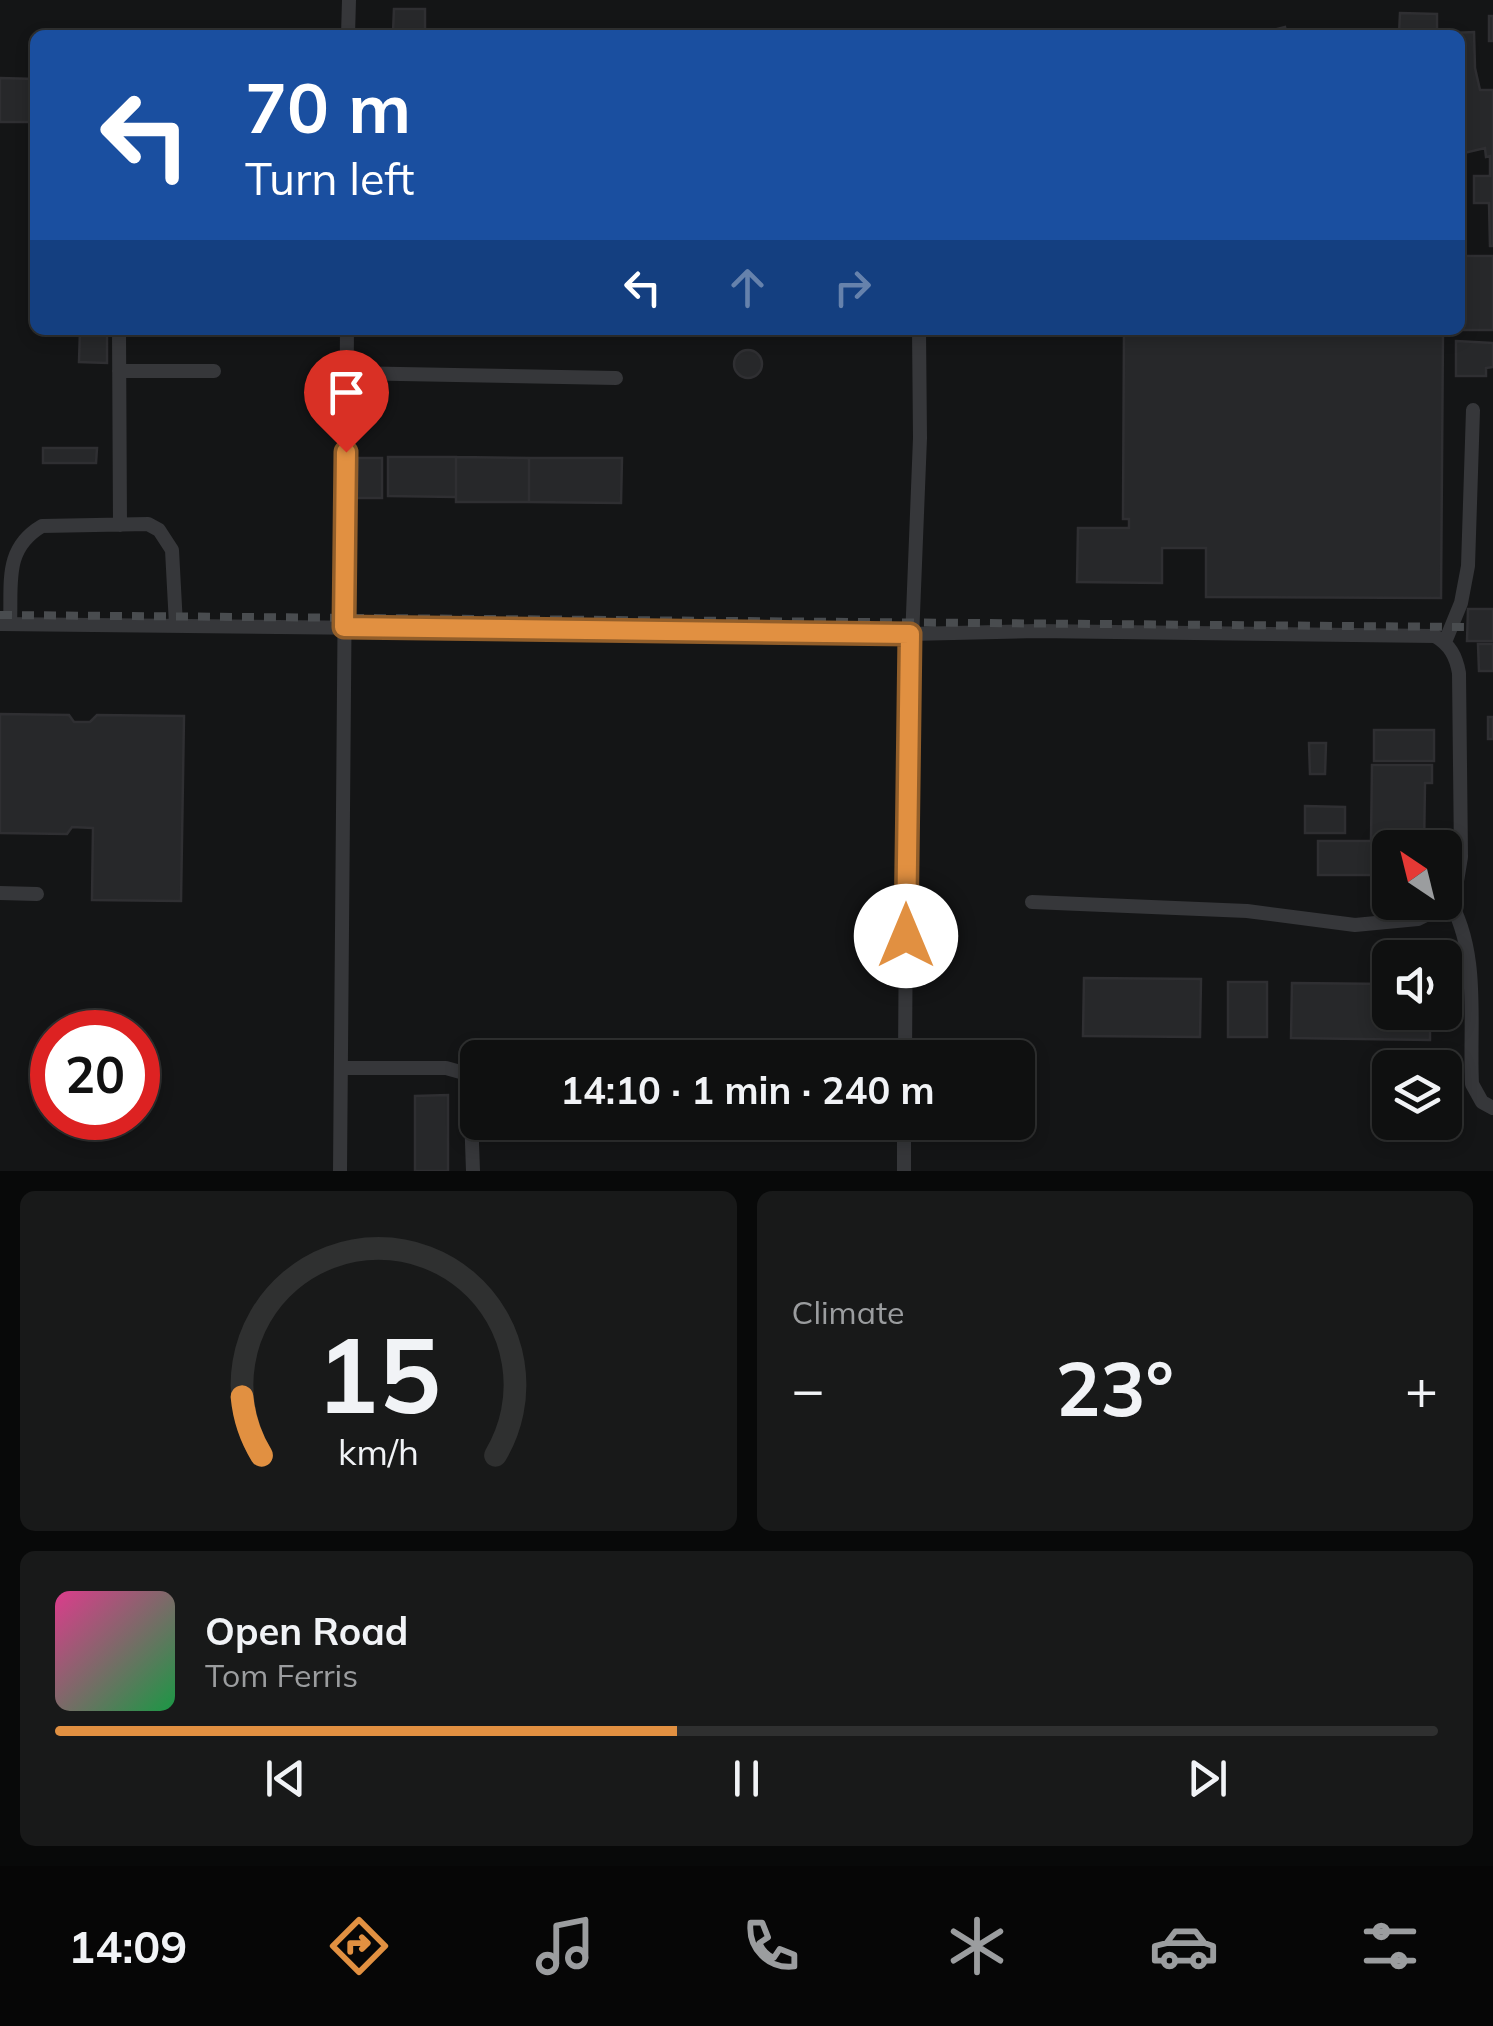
<!DOCTYPE html>
<html lang="en">
<head>
<meta charset="utf-8">
<style>
  body { margin:0; font-family:Mulish,sans-serif; background:#181919; color:#f1f3f6; height:100vh; display:flex; flex-direction:column; font-size:38px; white-space:nowrap }
  * { box-sizing:border-box; margin:0 }
  p { font-size:32px; color:#9b9d9f }
  .icon { flex:none; width:55px; height:55px; fill:none; stroke:currentColor; stroke-width:2; stroke-linecap:round; stroke-linejoin:round }
  .map { position:relative; height:1171px; overflow:hidden }
  .sheet { display:flex; flex-direction:column; gap:20px; padding:20px; background:#080909; flex:1 }
  .sheet>* { flex:none }
  .hud { position:absolute; left:30px; top:30px; width:1435px; height:305px; border-radius:15px; box-shadow:0 5px 15px #0003,0 0 0 2px #2f3030; background:#1a4fa0; color:#fff; overflow:hidden }
  .needle { width:65px; rotate:325deg }
  .controls { position:absolute; left:1372px; top:830px; display:grid; gap:20px }
  .controls a { display:grid; place-items:center; width:90px; height:90px; border-radius:15px; background:#0f1010; box-shadow:0 5px 15px #0003,0 0 0 2px #2f3030; font-size:50px }
  .speed { position:absolute; left:30px; top:1010px; display:flex; gap:20px; font-size:50px; font-weight:700; text-align:center }
  .speed>* { display:grid; place-content:center; width:130px; height:130px; border-radius:50%; background:#0f1010; box-shadow:0 5px 15px #0003,0 0 0 2px #2f3030; line-height:1 }
  .speed .limit { border:15px solid #d22; background:#fff; color:#111 }
  .pin { position:absolute; display:grid; place-items:center; width:85px; height:85px; color:#fff; margin:-102px -42px; border-radius:50% 50% 50% 0; rotate:-45deg; box-shadow:0 0 10px #0007 }
  .pin .icon { rotate:45deg }
  .me { position:absolute; width:110px; margin:-55px; rotate:0deg; stroke-linejoin:round; filter:drop-shadow(0 0 8px #0008) }
  .turn { display:flex; align-items:center; gap:35px; height:210px; padding:0 50px; font-size:45px }
  .turn .icon { width:130px; height:130px; stroke-width:2.5 }
  .turn b { display:block; font-size:70px; line-height:85px }
  .lanes { display:flex; align-items:center; height:95px; padding:0 50px; background:#0003; justify-content:center; gap:50px; direction:ltr }
  .lanes .off { opacity:.35 }
  .big { font-size:75px; font-weight:700; line-height:1.1 }
  .sheet .tile { flex:1; display:flex; flex-direction:column; justify-content:center; gap:15px; min-width:0; padding:0 35px; border-radius:15px; background:#181919 }
  .sheet .dial { align-items:center; gap:0 }
  .dial svg { height:260px; overflow:visible; fill:none; stroke:#2f3030; stroke-width:7; stroke-linecap:round; text-anchor:middle }
  .dial text { fill:#f1f3f6; stroke:none }
  .song { display:flex; align-items:center; gap:30px }
  .cover { width:120px; height:120px; border-radius:15px; background:linear-gradient(135deg,hsl(330 70% 55%),hsl(140 70% 35%)) }
  .played { height:10px; border-radius:5px; background:linear-gradient(90deg,#e19041 45%,#2f3030 45%) }
  .keys { display:flex; justify-content:space-around; direction:ltr }
  .heat { display:flex; justify-content:space-between; align-items:center; font-size:55px; direction:ltr }
  .sheet .tiles { flex:1; display:grid; gap:20px; grid-template-columns:1fr 1fr }
  .tile:last-child { grid-column:span 2 }
  .trip { position:absolute; left:460px; top:1040px; width:575px; height:100px; border-radius:15px; background:#0f1010; box-shadow:0 5px 15px #0003,0 0 0 2px #2f3030; font-weight:700; line-height:100px; text-align:center }
  .menu { display:flex; height:160px; justify-content:space-around; align-items:center; background:#060606; color:#9b9d9f }
  .menu .icon { width:70px; height:70px }
  .menu .current { color:#e19041 }
  .menu b { font-size:45px; color:#f1f3f6 }
  .map>svg:first-child { display:block }
  .building { fill:#27282a; stroke:#2f2f32; stroke-width:2.5 }
  .lines { fill:none; stroke-linecap:round; stroke-linejoin:round }
  .lane { stroke:#36373a; stroke-width:14 }
  .rail { stroke:#494c4f; stroke-width:8; stroke-dasharray:12 10; stroke-linecap:butt }
  .route-casing { stroke:#925e2a; stroke-width:25 }
  .route { stroke:#e19041; stroke-width:18 }
</style>
</head>
<body>
<div class="map">
<svg width="1493" height="1171" viewBox="0 0 1493 1171">
  <rect width="100%" height="100%" fill="#141516"/>
  <path class="building" d="M394 9H425V32H393Z
    M1400 13 1437 14V35H1399Z
    M1489 16H1493V41H1489Z
    M1285 27 1287 35H1270L1269 31Z
    M1474 32 1475 68 1480 90H1493V246H1490L1489 203H1474V176H1490V156L1486 157 1485 148 1460 154V35L1451 33Z
    M0 78 35 79V122H0Z
    M1460 256H1493V330H1455H1460Z
    M80 330H107V363L79 362Z
    M1124 330H1443L1441 598 1206 597V548H1162V583L1077 582 1078 528H1129V519H1123Z
    M1456 341 1493 343V367L1486 368V376H1456Z
    M734 364a14 14 0 1 1 28 0a14 14 0 1 1-28 0Z
    M43 448H97L96 463H43Z
    M388 457H456V497L388 496Z
    M456 457 529 458V502H456Z
    M358 458H382V498H357Z
    M529 458H622L621 503 529 502Z
    M1468 609H1493V641H1467Z
    M1478 644H1493V671H1479Z
    M0 714 69 715 74 722H90L97 715 184 716 181 901 92 900 93 828 72 827 67 834 0 833Z
    M1488 717H1493V739H1488Z
    M1374 730H1434V761H1374Z
    M1309 743H1326L1325 774H1310Z
    M1372 765H1432V783H1425L1424 848H1390V875H1318V841H1371Z
    M1305 806 1345 807V833H1305Z
    M1084 978 1201 979 1200 1037 1083 1036Z
    M1228 982H1267V1037H1228Z
    M1292 983 1390 984V1012H1430V1040L1291 1038Z
    M448 1095V1171H415V1096Z"/>
  <g class="lines">
    <path class="lane" d="M348 35 349 0
      M119 330 120 525
      M119 371H214
      M346 373 616 378
      M0 624 910 634 1037 631 1435 636C1450 645 1456 656 1459 673L1461 857 1457 881 1445 898
      M10 624C12 584 3 549 42 526L148 524 159 530 172 550 176 625
      M1445 642 1461 603 1468 566 1473 410
      M0 893 37 894
      M1447 896C1481 952 1469 1021 1472 1084L1482 1102 1493 1108
      M1032 902 1247 911 1355 925 1418 919 1434 911 1442 902
      M905 1058 907 765 920 438 919 330
      M341 1068H446L464 1073 470 1086 473 1171
      M904 1122V1171
      M340 1171 347 330"/>
    <path class="rail" d="M0 615 1467 627"/>
  </g>
  <g class="lines">
    <defs>
      <path id="route" d="M346 452 344 627 910 634 906 936"/>
    </defs>
    <use href="#route" class="route-casing"/>
    <use href="#route" class="route"/>
  </g>
</svg>
<div class="controls">
<a><svg class="needle" viewBox="-14 -14 28 28"><path d="M0-13l5 13h-10z" fill="#e53935"/><path d="M0 13l5-13h-10z" fill="#9b9d9f"/></svg></a>
<a><svg class="icon" aria-label="sound" viewBox="0 0 24 24"><path d="M4 9h4l5-4v14l-5-4H4zM17 9q2 3 0 6"/></svg></a>
<a><svg class="icon" aria-label="layers" viewBox="0 0 24 24"><path d="M12 4l9 5-9 5-9-5zM3 14l9 5 9-5"/></svg></a>
</div>
<div class="speed"><div class="limit">20</div></div>
<div class="pin" style="left:346px;top:452px;background:#d93025"><svg class="icon" aria-label="arrive" viewBox="0 0 24 24"><path d="M6 21V4h12l-3 4 3 4H6"/></svg></div>
<svg class="me" style="left:906px;top:936px" viewBox="-20 -20 40 40"><circle r="19" fill="#fff"/><path d="M0-13L10 11 0 6-10 11z" fill="#e19041"/></svg>
<div class="trip">14:10 · 1 min · 240 m</div>
<div class="hud">
<div class="turn"><svg class="icon" aria-label="left" viewBox="0 0 24 24"><path d="M17 20v-9H6M10 6l-5 5 5 5"/></svg><div><b>70 m</b>Turn left</div></div>
<div class="lanes"><svg class="icon" aria-label="left" viewBox="0 0 24 24"><path d="M17 20v-9H6M10 6l-5 5 5 5"/></svg><svg class="icon off" aria-label="ahead" viewBox="0 0 24 24"><path d="M12 20V5M6 11l6-6 6 6"/></svg><svg class="icon off" aria-label="right" viewBox="0 0 24 24"><path d="M7 20v-9h11M14 6l5 5-5 5"/></svg></div>
</div>
</div>
<section class="sheet">
<div class="tiles">
<div class="tile dial"><svg viewBox="0 0 100 80">
<path d="M14 69A42 42 0 1 1 86 69"/>
<path d="M14 69A42 42 0 0 1 8 51" stroke="#e19041"/>
<text x="50" y="56" font-size="32" font-weight="700">15</text>
<text x="50" y="72" font-size="11">km/h</text>
</svg></div>
<div class="tile"><p>Climate</p>
<div class="heat"><a>−</a><b class="big">23°</b><a>+</a></div>
</div>
<div class="tile">
<div class="song"><i class="cover"></i><div><b>Open Road</b><p>Tom Ferris</p></div></div>
<div class="played"></div>
<div class="keys"><svg class="icon" aria-label="previous" viewBox="0 0 24 24"><path d="M18 5L8 12l10 7zM5 5v14"/></svg><svg class="icon" aria-label="pause" viewBox="0 0 24 24"><path d="M8 5v14M16 5v14"/></svg><svg class="icon" aria-label="next" viewBox="0 0 24 24"><path d="M6 5l10 7-10 7zM19 5v14"/></svg></div>
</div>
</div>
</section>
<nav class="menu">
<b>14:09</b>
<svg class="icon current" aria-label="directions" viewBox="0 0 24 24"><path d="M12 3l9 9-9 9-9-9zM9 14v-3h6M13 9l2 2-2 2"/></svg>
<svg class="icon" aria-label="music" viewBox="0 0 24 24"><path d="M9 18V5l10-2v13"/><circle cx="6" cy="18" r="3"/><circle cx="16" cy="16" r="3"/></svg>
<svg class="icon" aria-label="phone" viewBox="0 0 24 24"><path d="M5 4h4l2 5-3 2q2 4 5 5l2-3 5 2v4C11 20 4 13 5 4z"/></svg>
<svg class="icon" aria-label="climate" viewBox="0 0 24 24"><path d="M12 3v18M4 7l16 10M4 17L20 7"/></svg>
<svg class="icon" aria-label="car" viewBox="0 0 24 24"><path d="M5 17H2v-5l4-1 3-4h7l3 4 3 1v5h-3M9 17h6M6 11h13"/><circle cx="7" cy="17" r="2"/><circle cx="17" cy="17" r="2"/></svg>
<svg class="icon" aria-label="filters" viewBox="0 0 24 24"><path d="M4 7h16M4 17h16"/><circle cx="9" cy="7" r="2"/><circle cx="15" cy="17" r="2"/></svg>
</nav>
</body>
</html>
